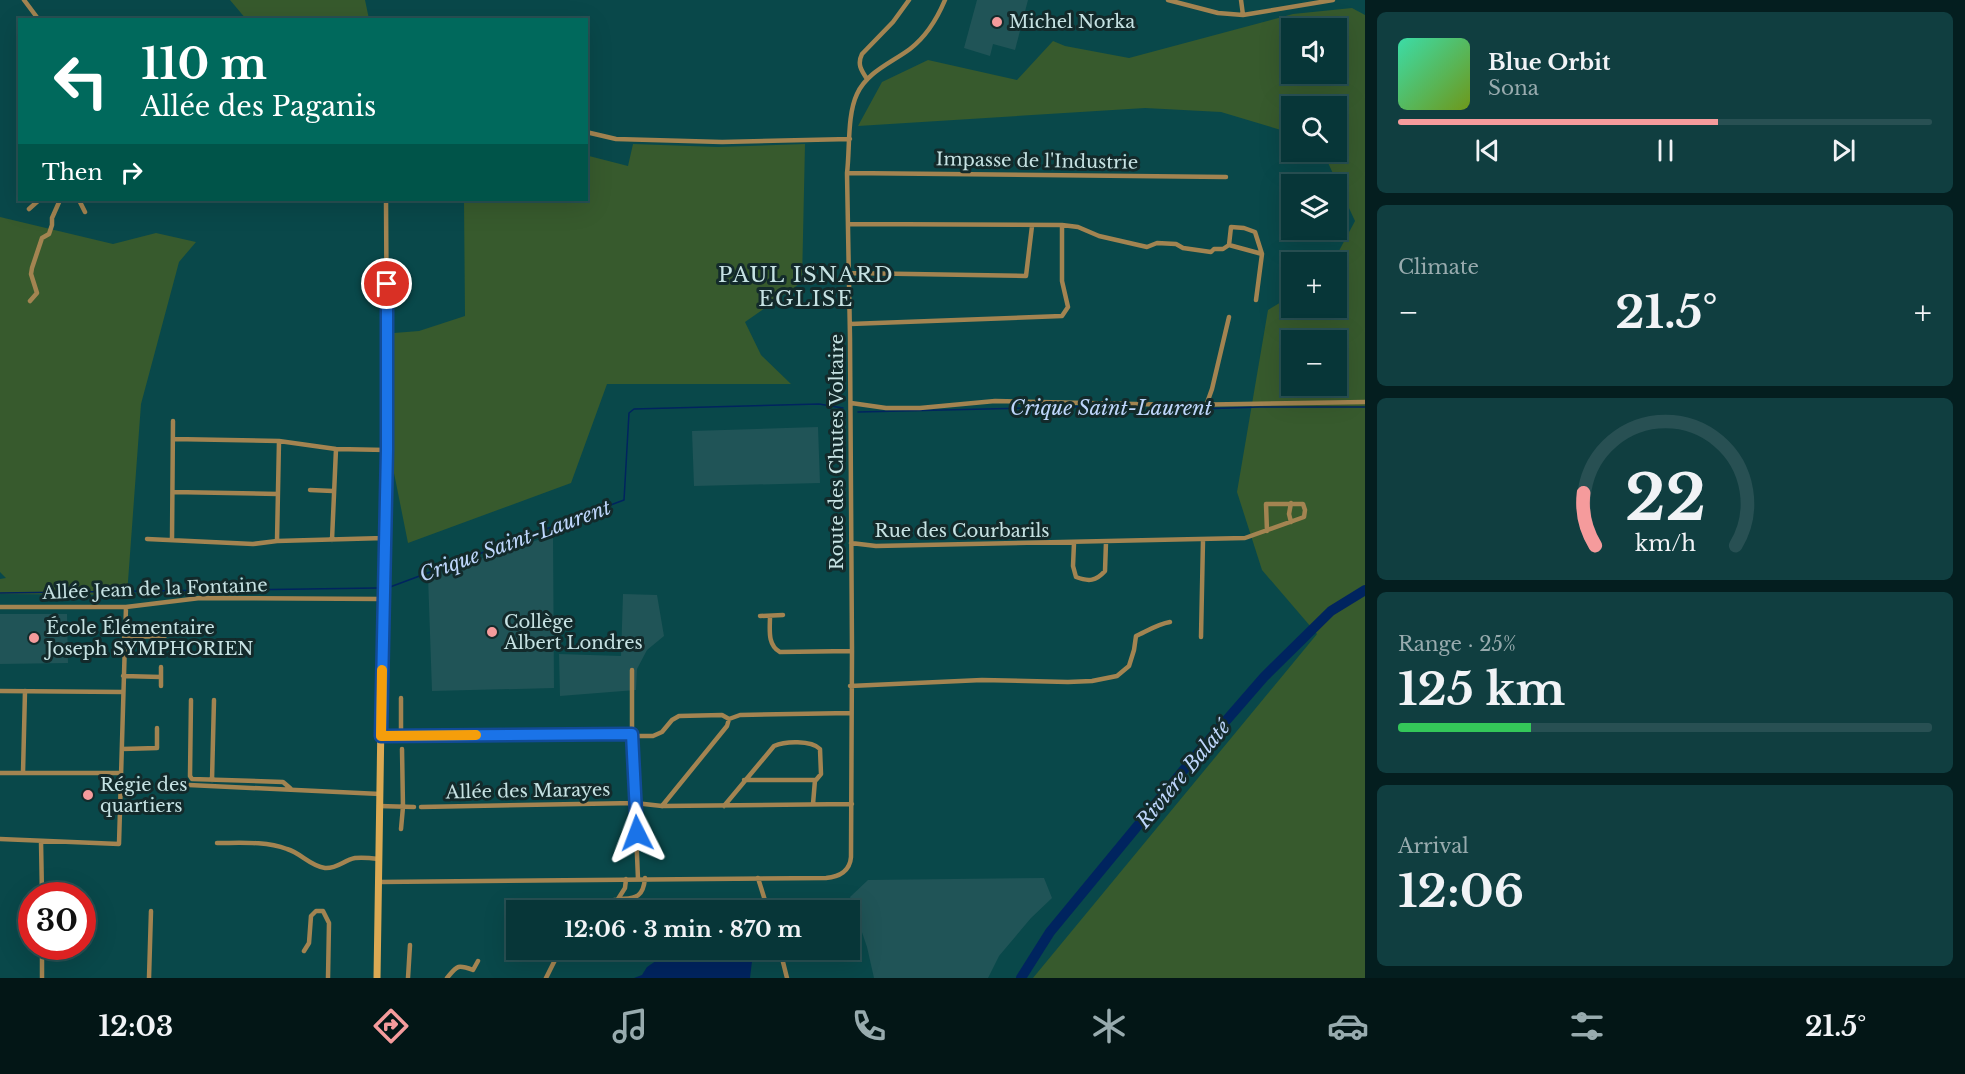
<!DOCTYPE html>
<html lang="en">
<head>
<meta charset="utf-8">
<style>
  body { margin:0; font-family:"Libre Baskerville",serif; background:#103e40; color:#f1f3f6; height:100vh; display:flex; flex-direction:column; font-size:22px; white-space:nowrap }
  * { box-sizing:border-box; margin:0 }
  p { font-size:20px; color:#98abae }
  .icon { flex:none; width:33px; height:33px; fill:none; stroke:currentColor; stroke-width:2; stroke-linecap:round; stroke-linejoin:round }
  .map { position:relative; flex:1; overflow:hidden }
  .panel { display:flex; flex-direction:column; gap:12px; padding:12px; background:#041e1f; width:600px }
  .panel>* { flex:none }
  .banner { position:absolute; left:18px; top:18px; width:570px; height:183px; border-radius:0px; box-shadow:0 6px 24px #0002,0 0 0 2px #285053; background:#00695c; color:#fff; overflow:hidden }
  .tools { position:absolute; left:1281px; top:18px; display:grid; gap:12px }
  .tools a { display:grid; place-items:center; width:66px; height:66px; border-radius:0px; background:#073638; box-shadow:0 6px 24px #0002,0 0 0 2px #285053; font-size:30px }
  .speed { position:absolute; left:18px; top:882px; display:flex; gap:12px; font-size:30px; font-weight:700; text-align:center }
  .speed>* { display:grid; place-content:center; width:78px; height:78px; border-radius:50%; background:#073638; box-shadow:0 6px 24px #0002,0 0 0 2px #285053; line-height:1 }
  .speed .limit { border:9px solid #d22; background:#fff; color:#111 }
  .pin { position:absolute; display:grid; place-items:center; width:51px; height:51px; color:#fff; margin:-26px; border:3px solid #fff; border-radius:50%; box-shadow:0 2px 6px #0007 }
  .me { position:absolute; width:66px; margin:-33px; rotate:357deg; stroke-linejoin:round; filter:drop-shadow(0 0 4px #0008) }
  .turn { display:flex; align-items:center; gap:21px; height:126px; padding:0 24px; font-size:27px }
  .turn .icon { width:78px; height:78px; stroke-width:2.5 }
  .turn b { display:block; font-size:42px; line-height:51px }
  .then { display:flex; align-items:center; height:57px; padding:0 24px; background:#0003; gap:12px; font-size:22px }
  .big { font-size:45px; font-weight:700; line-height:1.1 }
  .panel .widget { flex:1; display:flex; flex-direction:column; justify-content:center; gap:9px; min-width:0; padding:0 21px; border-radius:9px; background:#103e40 }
  .panel .dial { align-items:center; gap:0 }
  .dial svg { height:156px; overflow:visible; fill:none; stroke:#285053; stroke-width:7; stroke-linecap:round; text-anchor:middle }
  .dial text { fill:#f1f3f6; stroke:none }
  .song { display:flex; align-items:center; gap:18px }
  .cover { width:72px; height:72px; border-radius:9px; background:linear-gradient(135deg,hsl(160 70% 55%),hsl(80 70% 35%)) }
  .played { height:6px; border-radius:3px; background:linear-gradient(90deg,#f59b9c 60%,#285053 60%) }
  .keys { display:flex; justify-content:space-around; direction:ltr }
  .heat { display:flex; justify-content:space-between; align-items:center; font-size:33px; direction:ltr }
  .charge { height:9px; border-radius:4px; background:linear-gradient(90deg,#34c759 25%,#285053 0) }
  .trip { position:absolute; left:506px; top:900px; width:354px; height:60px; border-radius:0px; background:#073638; box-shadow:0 6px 24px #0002,0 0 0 2px #285053; font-weight:700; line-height:60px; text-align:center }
  .dock { display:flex; height:96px; justify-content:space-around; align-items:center; background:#031616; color:#98abae }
  .dock .icon { width:42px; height:42px }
  .dock .current { color:#f59b9c }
  .dock b { font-size:27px; color:#f1f3f6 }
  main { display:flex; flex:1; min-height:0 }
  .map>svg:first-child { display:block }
  .built { fill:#205457 }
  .green { fill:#375a2d; fill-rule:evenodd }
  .water { fill:#00245f }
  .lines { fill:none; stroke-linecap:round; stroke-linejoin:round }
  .stream { stroke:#00245f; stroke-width:1.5 }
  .river { stroke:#00245f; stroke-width:10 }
  .street { stroke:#a38451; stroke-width:4.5 }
  .secondary { stroke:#dbaa54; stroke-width:7 }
  .route-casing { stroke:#114b97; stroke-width:15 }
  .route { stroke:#1a73e8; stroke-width:10 }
  .slow { stroke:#f59e0b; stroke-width:10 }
  .poi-dot { fill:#f59b9c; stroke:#132a2b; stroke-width:2 }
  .labels { text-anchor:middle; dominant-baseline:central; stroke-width:6; stroke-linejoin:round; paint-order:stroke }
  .poi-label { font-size:18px; fill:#c6e2e3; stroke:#132a2b; text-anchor:start }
  .street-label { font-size:18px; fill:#c6e2e3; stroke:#132a2b }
  .water-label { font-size:20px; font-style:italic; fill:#bed6fb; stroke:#132a2b }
  .quarter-label { font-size:21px; letter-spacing:1.5px; fill:#c6e2e3; stroke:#132a2b }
</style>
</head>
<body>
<main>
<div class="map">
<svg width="1365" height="978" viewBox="0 0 1365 978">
  <rect width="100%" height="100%" fill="#09484a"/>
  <path class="built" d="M977 0H1028L1015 50 993 44 990 56 964 48Z
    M818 427 820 483 694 486 692 431Z
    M553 535 554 688 432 691 428 576Z
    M623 594 657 595 664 636 647 650 637 669 636 690 560 696 559 654 621 656Z
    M0 614H67L68 663 0 664Z
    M1044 878 1052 898 1031 918 999 956 988 978H874L867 947 850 897 868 880Z"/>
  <path class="green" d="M230 0H365L369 19H246Z
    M1352 8 1365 15V978H1033L1317 634 1262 570 1237 492 1268 310 1291 296 1292 308H1336V262H1333L1355 221 1323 152H1336V106H1292L1291 133 1221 112 1145 108 858 126 882 82 928 60 1017 80 1053 41 1065 46 1129 58 1293 14ZM1292 28H1336V74H1292ZM1292 340H1336V386H1292Z
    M633 144 718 147 805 144 802 282 745 322 761 355 791 384H607L571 483 408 543 393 468 394 333 419 331 465 316 464 200H586L587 158 589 156 628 166Z
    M0 217 113 244 156 233 196 242 179 262 141 404 127 595 0 594V579L6 578 0 572Z"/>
  <path class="water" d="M672 950H759L752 961 750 978H634L642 975 647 967Z"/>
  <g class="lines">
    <path class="stream" d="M1156 407 1200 409 1259 407H1365
      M858 412 1115 406
      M390 587 624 500 629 413 634 409 819 404 843 408
      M0 593 377 588"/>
    <path class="river" d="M1021 978 1050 932 1191 761 1264 677 1331 611 1365 590"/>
    <path class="street" d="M24 0 39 20
      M1168 0 1218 13 1243 15 1333 0
      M1241 0 1243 15
      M867 79C861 70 857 64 862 54L893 22 909 0
      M586 132 616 139 722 142 850 139
      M847 173 1226 177
      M75 200H79L85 212
      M29 209 39 200
      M848 224 1062 225
      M1229 245 1231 227 1244 228 1255 232 1262 254 1256 300
      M849 273 1026 276 1032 226
      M30 301 37 293 31 274 32 268 42 238 49 234 52 225V218L60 200
      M850 324 1062 316 1068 307 1062 281V225L1078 227 1099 236 1147 247 1157 243 1176 244 1183 248 1211 252 1214 249H1223L1229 245 1262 254
      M851 403 886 408H920L995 401 1183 405 1365 402
      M1207 403 1212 389 1229 317
      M173 439 279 441 336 449 387 450
      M310 490 333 491
      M173 492 278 494
      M1291 503 1289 514 1291 522
      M147 539 253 544 277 541 384 538
      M172 540 173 421
      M332 540 336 449
      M277 541 279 441
      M851 543 876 546 1245 538 1304 517 1305 510 1303 504H1266L1267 531
      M1074 543 1073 566 1076 577C1089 582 1096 581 1105 571L1106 542
      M383 592 387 359 386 200
      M0 607H126L200 598 383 599
      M760 616 783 615
      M770 616C770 629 767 645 780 652L852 651
      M124 637 165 636
      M1201 637 1203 540
      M632 670V734L638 879
      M123 676 161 677
      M161 686V667
      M850 686 982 680 1068 682 1092 681 1117 676 1129 666 1134 650 1136 636C1147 631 1158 624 1170 622
      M0 691 123 692
      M401 698V736
      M191 700 190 776 192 779 283 782 290 788
      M381 736H653L662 732 672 720 679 716 722 715 729 719 740 715 851 713
      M122 749 157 748V728
      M0 773H121
      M23 773 25 691
      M212 780 214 700
      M189 785 380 794
      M813 804 815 780
      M379 806 414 807
      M662 806 727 726 729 719
      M724 806 774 746C785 741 811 740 820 749L821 774 816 780H744
      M421 807 635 803 662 806 852 804
      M401 829 403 807 402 749
      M0 839 119 844 126 607
      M41 841 42 896
      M217 843C241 843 265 841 287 849 301 853 310 866 325 868 337 869 344 860 355 858 363 857 371 858 379 859
      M758 878 768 910
      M379 882 826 878C839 877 850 871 851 857L852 651 850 338 847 173C850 149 847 115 857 94 867 72 891 63 910 49 927 36 937 19 945 0
      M618 899 625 888 626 879
      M588 910C596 905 604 901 614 900 631 897 643 902 645 878
      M780 950 787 978
      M304 951 309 943 311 916 316 911H323L329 923 328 978
      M42 978V946
      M149 978 151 911
      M408 978 410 945
      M447 978C457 966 457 964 473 970L478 961
      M546 978 560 950"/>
    <path class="secondary" d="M377 978 383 592"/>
  </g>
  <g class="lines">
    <defs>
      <path id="route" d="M387 284V450L381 736 632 734 637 833"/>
    </defs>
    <use href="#route" class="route-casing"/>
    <use href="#route" class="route"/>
    <path class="slow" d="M382 670 381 736 476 735"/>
  </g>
  <g class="poi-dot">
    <circle cx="997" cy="22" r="6"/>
    <circle cx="492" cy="632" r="6"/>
    <circle cx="34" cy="638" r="6"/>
    <circle cx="88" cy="795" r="6"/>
  </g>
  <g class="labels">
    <g class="poi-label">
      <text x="1009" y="22">Michel Norka</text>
      <text x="504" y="622">Collège<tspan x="504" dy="21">Albert Londres</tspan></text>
      <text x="46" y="628">École Élémentaire<tspan x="46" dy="21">Joseph SYMPHORIEN</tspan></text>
      <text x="100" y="785">Régie des<tspan x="100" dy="21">quartiers</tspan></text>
    </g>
    <g class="street-label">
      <text transform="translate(1037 161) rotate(1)">Impasse de l'Industrie</text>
      <text transform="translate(837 452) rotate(-90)">Route des Chutes Voltaire</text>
      <text x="962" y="531">Rue des Courbarils</text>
      <text transform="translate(155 589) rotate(-2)">Allée Jean de la Fontaine</text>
      <text transform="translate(528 791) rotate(-1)">Allée des Marayes</text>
    </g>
    <g class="water-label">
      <text x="1111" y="408">Crique Saint-Laurent</text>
      <text transform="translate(515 541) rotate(-20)">Crique Saint-Laurent</text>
      <text transform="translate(1183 774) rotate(-50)">Rivière Balaté</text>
    </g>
    <g class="quarter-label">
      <text x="806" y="275">PAUL ISNARD<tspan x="806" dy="24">EGLISE</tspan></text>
    </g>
  </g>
</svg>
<div class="tools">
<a><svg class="icon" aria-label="sound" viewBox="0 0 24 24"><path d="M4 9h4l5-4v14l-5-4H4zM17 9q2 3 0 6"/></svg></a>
<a><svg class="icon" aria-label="search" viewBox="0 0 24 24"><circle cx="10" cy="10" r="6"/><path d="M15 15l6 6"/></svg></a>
<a><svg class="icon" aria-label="layers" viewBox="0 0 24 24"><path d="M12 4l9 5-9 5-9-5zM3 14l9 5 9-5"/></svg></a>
<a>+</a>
<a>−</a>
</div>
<div class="speed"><div class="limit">30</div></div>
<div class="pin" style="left:387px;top:284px;background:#d93025"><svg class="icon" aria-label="arrive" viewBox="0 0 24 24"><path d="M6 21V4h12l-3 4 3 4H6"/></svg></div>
<svg class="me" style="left:637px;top:833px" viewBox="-20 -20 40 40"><path d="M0-17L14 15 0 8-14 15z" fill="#1a73e8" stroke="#fff" stroke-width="4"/></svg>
<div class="trip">12:06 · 3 min · 870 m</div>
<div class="banner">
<div class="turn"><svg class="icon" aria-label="left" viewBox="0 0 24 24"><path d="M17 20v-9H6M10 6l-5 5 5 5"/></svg><div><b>110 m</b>Allée des Paganis</div></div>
<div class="then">Then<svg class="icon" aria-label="right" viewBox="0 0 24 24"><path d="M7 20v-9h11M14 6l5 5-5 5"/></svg></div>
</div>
</div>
<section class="panel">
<div class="widget">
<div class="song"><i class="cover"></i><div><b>Blue Orbit</b><p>Sona</p></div></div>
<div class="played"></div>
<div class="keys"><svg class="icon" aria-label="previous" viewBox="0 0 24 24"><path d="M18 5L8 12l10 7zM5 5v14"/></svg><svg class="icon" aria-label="pause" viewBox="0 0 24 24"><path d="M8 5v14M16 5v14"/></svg><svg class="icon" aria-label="next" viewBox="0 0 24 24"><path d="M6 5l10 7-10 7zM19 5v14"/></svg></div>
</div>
<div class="widget"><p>Climate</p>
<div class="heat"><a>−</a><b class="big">21.5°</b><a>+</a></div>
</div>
<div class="widget dial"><svg viewBox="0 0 100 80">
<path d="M14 69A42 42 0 1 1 86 69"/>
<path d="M14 69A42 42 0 0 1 8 42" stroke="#f59b9c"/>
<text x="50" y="56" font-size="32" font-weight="700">22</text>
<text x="50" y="72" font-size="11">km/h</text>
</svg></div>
<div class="widget"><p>Range · 25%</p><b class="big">125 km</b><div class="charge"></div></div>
<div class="widget"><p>Arrival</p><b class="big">12:06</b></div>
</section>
</main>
<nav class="dock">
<b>12:03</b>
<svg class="icon current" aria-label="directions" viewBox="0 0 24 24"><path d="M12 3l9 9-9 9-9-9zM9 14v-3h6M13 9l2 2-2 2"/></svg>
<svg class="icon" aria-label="music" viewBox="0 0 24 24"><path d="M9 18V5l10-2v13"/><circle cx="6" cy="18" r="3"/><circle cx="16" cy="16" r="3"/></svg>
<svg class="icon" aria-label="phone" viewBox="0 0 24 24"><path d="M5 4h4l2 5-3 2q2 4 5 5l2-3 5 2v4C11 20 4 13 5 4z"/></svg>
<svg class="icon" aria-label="climate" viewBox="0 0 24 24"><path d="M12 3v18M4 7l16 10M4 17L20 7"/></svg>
<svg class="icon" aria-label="car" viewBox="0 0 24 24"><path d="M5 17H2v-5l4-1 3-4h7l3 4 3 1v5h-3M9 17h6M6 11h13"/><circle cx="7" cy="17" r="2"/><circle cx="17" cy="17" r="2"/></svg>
<svg class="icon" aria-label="filters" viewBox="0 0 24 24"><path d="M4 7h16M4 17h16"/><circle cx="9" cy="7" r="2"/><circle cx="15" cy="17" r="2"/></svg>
<b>21.5°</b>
</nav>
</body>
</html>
